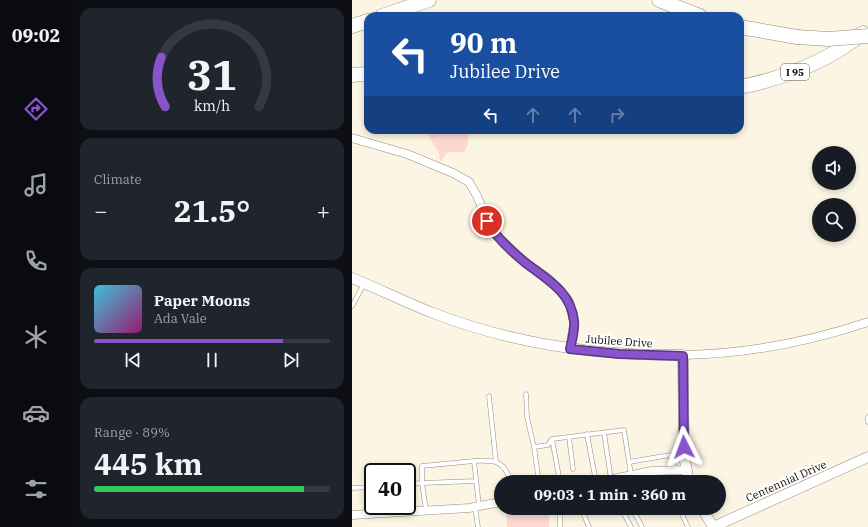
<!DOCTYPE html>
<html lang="en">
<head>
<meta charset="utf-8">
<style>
  body { margin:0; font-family:"IBM Plex Serif",serif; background:#20242c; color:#f1f3f6; height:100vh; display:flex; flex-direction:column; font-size:15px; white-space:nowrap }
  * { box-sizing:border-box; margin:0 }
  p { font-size:13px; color:#9ea1a6 }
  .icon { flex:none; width:22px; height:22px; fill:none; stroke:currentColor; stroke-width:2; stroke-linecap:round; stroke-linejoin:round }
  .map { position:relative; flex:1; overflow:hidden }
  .side { display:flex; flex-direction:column; gap:8px; padding:8px; background:#0d0f14; width:280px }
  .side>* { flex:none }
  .banner { position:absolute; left:12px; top:12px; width:380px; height:122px; border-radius:12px; box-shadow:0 2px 6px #0003; background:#1a4fa0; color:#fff; overflow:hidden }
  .controls { position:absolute; left:460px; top:146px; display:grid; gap:8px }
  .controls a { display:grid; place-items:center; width:44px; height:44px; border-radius:50%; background:#171b24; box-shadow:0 2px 6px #0003; font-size:20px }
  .speed { position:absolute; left:12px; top:463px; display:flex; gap:8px; font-size:20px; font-weight:700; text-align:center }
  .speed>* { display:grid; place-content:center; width:52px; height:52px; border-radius:50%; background:#171b24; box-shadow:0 2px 6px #0003; line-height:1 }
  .speed .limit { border:2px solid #111; border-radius:6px; background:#fff; color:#111 }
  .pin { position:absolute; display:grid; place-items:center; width:34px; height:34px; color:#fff; margin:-17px; border:2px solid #fff; border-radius:50%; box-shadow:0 1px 4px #0007 }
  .me { position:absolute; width:44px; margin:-22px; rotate:357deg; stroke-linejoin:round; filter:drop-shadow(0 0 3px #0008) }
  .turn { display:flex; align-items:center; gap:14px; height:84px; padding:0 20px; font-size:18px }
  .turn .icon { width:52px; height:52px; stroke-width:2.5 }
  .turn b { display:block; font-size:28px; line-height:34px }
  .lanes { display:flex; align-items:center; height:38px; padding:0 20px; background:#0003; justify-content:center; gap:20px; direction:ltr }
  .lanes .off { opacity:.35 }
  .big { font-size:30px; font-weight:700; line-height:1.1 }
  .side .card { flex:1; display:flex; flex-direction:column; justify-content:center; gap:6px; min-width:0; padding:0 14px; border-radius:12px; background:#20242c }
  .side .dial { align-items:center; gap:0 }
  .dial svg { height:104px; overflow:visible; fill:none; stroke:#363941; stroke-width:7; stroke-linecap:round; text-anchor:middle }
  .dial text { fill:#f1f3f6; stroke:none }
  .song { display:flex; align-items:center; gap:12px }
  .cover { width:48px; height:48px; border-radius:6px; background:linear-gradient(135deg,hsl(190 70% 55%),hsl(320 70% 35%)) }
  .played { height:4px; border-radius:2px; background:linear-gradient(90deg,#8754cc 80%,#363941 80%) }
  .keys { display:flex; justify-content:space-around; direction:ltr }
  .heat { display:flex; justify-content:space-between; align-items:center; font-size:22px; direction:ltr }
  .charge { height:6px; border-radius:3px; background:linear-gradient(90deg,#34c759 89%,#363941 0) }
  .trip { position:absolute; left:142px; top:475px; width:232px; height:40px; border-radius:20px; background:#171b24; box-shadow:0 2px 6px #0003; font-weight:700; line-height:40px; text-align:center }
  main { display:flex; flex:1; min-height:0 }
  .tab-bar { display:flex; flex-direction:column; width:72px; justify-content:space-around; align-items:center; background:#090b0e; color:#9ea1a6 }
  .tab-bar .icon { width:28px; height:28px }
  .tab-bar .selected { color:#8754cc }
  .tab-bar b { font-size:18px; color:#f1f3f6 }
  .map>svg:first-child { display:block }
  .green { fill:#fdd8d1 }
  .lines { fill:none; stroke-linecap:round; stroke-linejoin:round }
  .service-casing { stroke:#948d7e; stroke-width:5 }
  .minor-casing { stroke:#948d7e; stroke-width:9 }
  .tertiary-casing { stroke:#948d7e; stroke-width:11 }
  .motorway-casing { stroke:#948d7e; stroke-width:15 }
  .service { stroke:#fff; stroke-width:4 }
  .minor { stroke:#fff; stroke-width:8 }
  .tertiary { stroke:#fff; stroke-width:10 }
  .motorway { stroke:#fff; stroke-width:14 }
  .motorway-bridge-casing { stroke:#948d7e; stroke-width:15; stroke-linecap:butt }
  .motorway-bridge { stroke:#fff; stroke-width:14 }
  .route-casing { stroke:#583785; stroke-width:10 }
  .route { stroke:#8754cc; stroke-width:7 }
  .labels { text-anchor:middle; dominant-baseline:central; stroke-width:4; stroke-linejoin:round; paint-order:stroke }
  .shield { fill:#fff; stroke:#585652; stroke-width:1 }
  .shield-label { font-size:10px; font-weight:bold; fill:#110e08 }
  .street-label { font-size:11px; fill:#110e08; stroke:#fff }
</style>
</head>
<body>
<main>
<nav class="tab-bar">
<b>09:02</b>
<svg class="icon selected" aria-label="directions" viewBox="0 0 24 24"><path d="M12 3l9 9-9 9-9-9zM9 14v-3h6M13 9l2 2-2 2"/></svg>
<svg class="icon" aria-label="music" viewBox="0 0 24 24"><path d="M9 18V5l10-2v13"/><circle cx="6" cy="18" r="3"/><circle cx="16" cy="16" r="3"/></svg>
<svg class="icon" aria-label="phone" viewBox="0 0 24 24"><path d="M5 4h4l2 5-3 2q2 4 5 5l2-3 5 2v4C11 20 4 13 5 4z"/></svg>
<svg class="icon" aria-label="climate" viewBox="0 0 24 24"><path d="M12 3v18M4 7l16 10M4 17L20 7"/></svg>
<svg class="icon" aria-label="car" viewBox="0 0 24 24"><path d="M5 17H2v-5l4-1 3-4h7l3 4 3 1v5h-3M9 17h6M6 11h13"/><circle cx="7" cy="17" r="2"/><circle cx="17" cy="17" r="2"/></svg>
<svg class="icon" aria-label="filters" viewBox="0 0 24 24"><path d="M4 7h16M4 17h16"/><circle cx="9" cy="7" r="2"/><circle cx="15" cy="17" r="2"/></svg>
</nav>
<section class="side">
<div class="card dial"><svg viewBox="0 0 100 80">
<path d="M14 69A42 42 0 1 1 86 69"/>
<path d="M14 69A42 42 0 0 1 11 31" stroke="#8754cc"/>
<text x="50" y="56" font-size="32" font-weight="700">31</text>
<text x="50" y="72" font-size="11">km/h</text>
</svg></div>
<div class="card"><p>Climate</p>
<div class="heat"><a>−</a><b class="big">21.5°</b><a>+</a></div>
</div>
<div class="card">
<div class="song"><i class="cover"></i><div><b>Paper Moons</b><p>Ada Vale</p></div></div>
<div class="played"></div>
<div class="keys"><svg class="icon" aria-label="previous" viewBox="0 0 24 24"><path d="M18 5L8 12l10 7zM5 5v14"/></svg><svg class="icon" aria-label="pause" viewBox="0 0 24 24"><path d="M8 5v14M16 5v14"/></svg><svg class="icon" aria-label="next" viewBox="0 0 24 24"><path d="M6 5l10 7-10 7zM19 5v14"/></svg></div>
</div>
<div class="card"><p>Range · 89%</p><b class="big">445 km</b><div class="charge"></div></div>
</section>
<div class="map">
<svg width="516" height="527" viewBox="0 0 516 527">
  <rect width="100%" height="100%" fill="#fcf5e3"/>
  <path class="green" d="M76 130H98L104 133 106 130H116V144L112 152H96L88 162 87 153 76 135Z
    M171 508H197V527H155L154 512Z"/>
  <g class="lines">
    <defs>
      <path id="service" d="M0 306 12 284
        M174 394 175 417 182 447
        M137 396 144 462
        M516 417V422
        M252 433 259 479
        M235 434 244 482
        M217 437 221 469
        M200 439 208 482
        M122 461C143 460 152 460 159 482
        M277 462 318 455 323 470
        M124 481 70 483V466L122 461 127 506
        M187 482 182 447 196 445 200 439 272 430 279 475
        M55 484 70 483 74 510
        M0 488 21 487
        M123 507 126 527
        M208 508V527
        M229 508 237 527
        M269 508 279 527
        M280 508 290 527
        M327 508 336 527"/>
      <path id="minor" d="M0 138 55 154 101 173 117 182 125 196 140 231 173 262 197 279 217 301 222 323 218 349
        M331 355C394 354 456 342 516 322
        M246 482 300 471 333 470
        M0 515 117 508 149 502"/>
      <path id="tertiary" d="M0 278C27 289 53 302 81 313 161 344 245 356 331 355L332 456 337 482
        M350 508 361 527
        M361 527 516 457"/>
      <path id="motorway" d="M307 0 348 16
        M30 16 77 0
        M0 26 16 21
        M388 27 445 37
        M0 75 16 74
        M388 87C433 78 475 62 511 33"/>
    </defs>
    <use href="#service" class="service-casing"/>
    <use href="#minor" class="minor-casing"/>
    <use href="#tertiary" class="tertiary-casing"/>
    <use href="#motorway" class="motorway-casing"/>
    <use href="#service" class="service"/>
    <use href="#minor" class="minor"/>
    <use href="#tertiary" class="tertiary"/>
    <use href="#motorway" class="motorway"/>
    <defs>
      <path id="motorway-bridge" d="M445 37 476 39 516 36"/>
    </defs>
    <use href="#motorway-bridge" class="motorway-bridge-casing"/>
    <use href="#motorway-bridge" class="motorway-bridge"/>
  </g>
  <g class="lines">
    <defs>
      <path id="route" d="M135 221C144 238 160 252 175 264 196 280 219 292 222 321 223 330 220 340 218 349L268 354 331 356 332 447"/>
    </defs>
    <use href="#route" class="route-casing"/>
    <use href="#route" class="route"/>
  </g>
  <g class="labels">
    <rect class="shield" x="429" y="64" width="28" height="16" rx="3"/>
    <g class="shield-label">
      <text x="443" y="72">I 95</text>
    </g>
    <g class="street-label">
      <text transform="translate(267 341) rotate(4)">Jubilee Drive</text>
      <text transform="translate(434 481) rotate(-24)">Centennial Drive</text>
    </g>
  </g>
</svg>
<div class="controls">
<a><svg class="icon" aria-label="sound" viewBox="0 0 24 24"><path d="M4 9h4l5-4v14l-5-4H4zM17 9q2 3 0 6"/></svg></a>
<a><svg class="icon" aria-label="search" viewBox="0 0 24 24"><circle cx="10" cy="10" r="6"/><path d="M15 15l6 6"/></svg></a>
</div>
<div class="speed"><div class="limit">40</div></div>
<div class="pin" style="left:135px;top:221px;background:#d93025"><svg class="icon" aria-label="arrive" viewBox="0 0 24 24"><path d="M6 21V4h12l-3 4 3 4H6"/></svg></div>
<svg class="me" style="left:332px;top:447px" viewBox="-20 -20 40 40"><path d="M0-17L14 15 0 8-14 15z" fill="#8754cc" stroke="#fff" stroke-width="4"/></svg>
<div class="trip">09:03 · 1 min · 360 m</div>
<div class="banner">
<div class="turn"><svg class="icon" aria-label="left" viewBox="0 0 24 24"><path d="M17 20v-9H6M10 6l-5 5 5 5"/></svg><div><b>90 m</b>Jubilee Drive</div></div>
<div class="lanes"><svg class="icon" aria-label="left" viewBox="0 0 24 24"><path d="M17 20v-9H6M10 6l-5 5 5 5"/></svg><svg class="icon off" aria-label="ahead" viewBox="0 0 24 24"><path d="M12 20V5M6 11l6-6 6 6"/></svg><svg class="icon off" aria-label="ahead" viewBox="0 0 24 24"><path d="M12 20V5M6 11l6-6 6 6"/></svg><svg class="icon off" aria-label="right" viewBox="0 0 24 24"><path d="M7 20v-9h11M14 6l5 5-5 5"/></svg></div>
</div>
</div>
</main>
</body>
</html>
